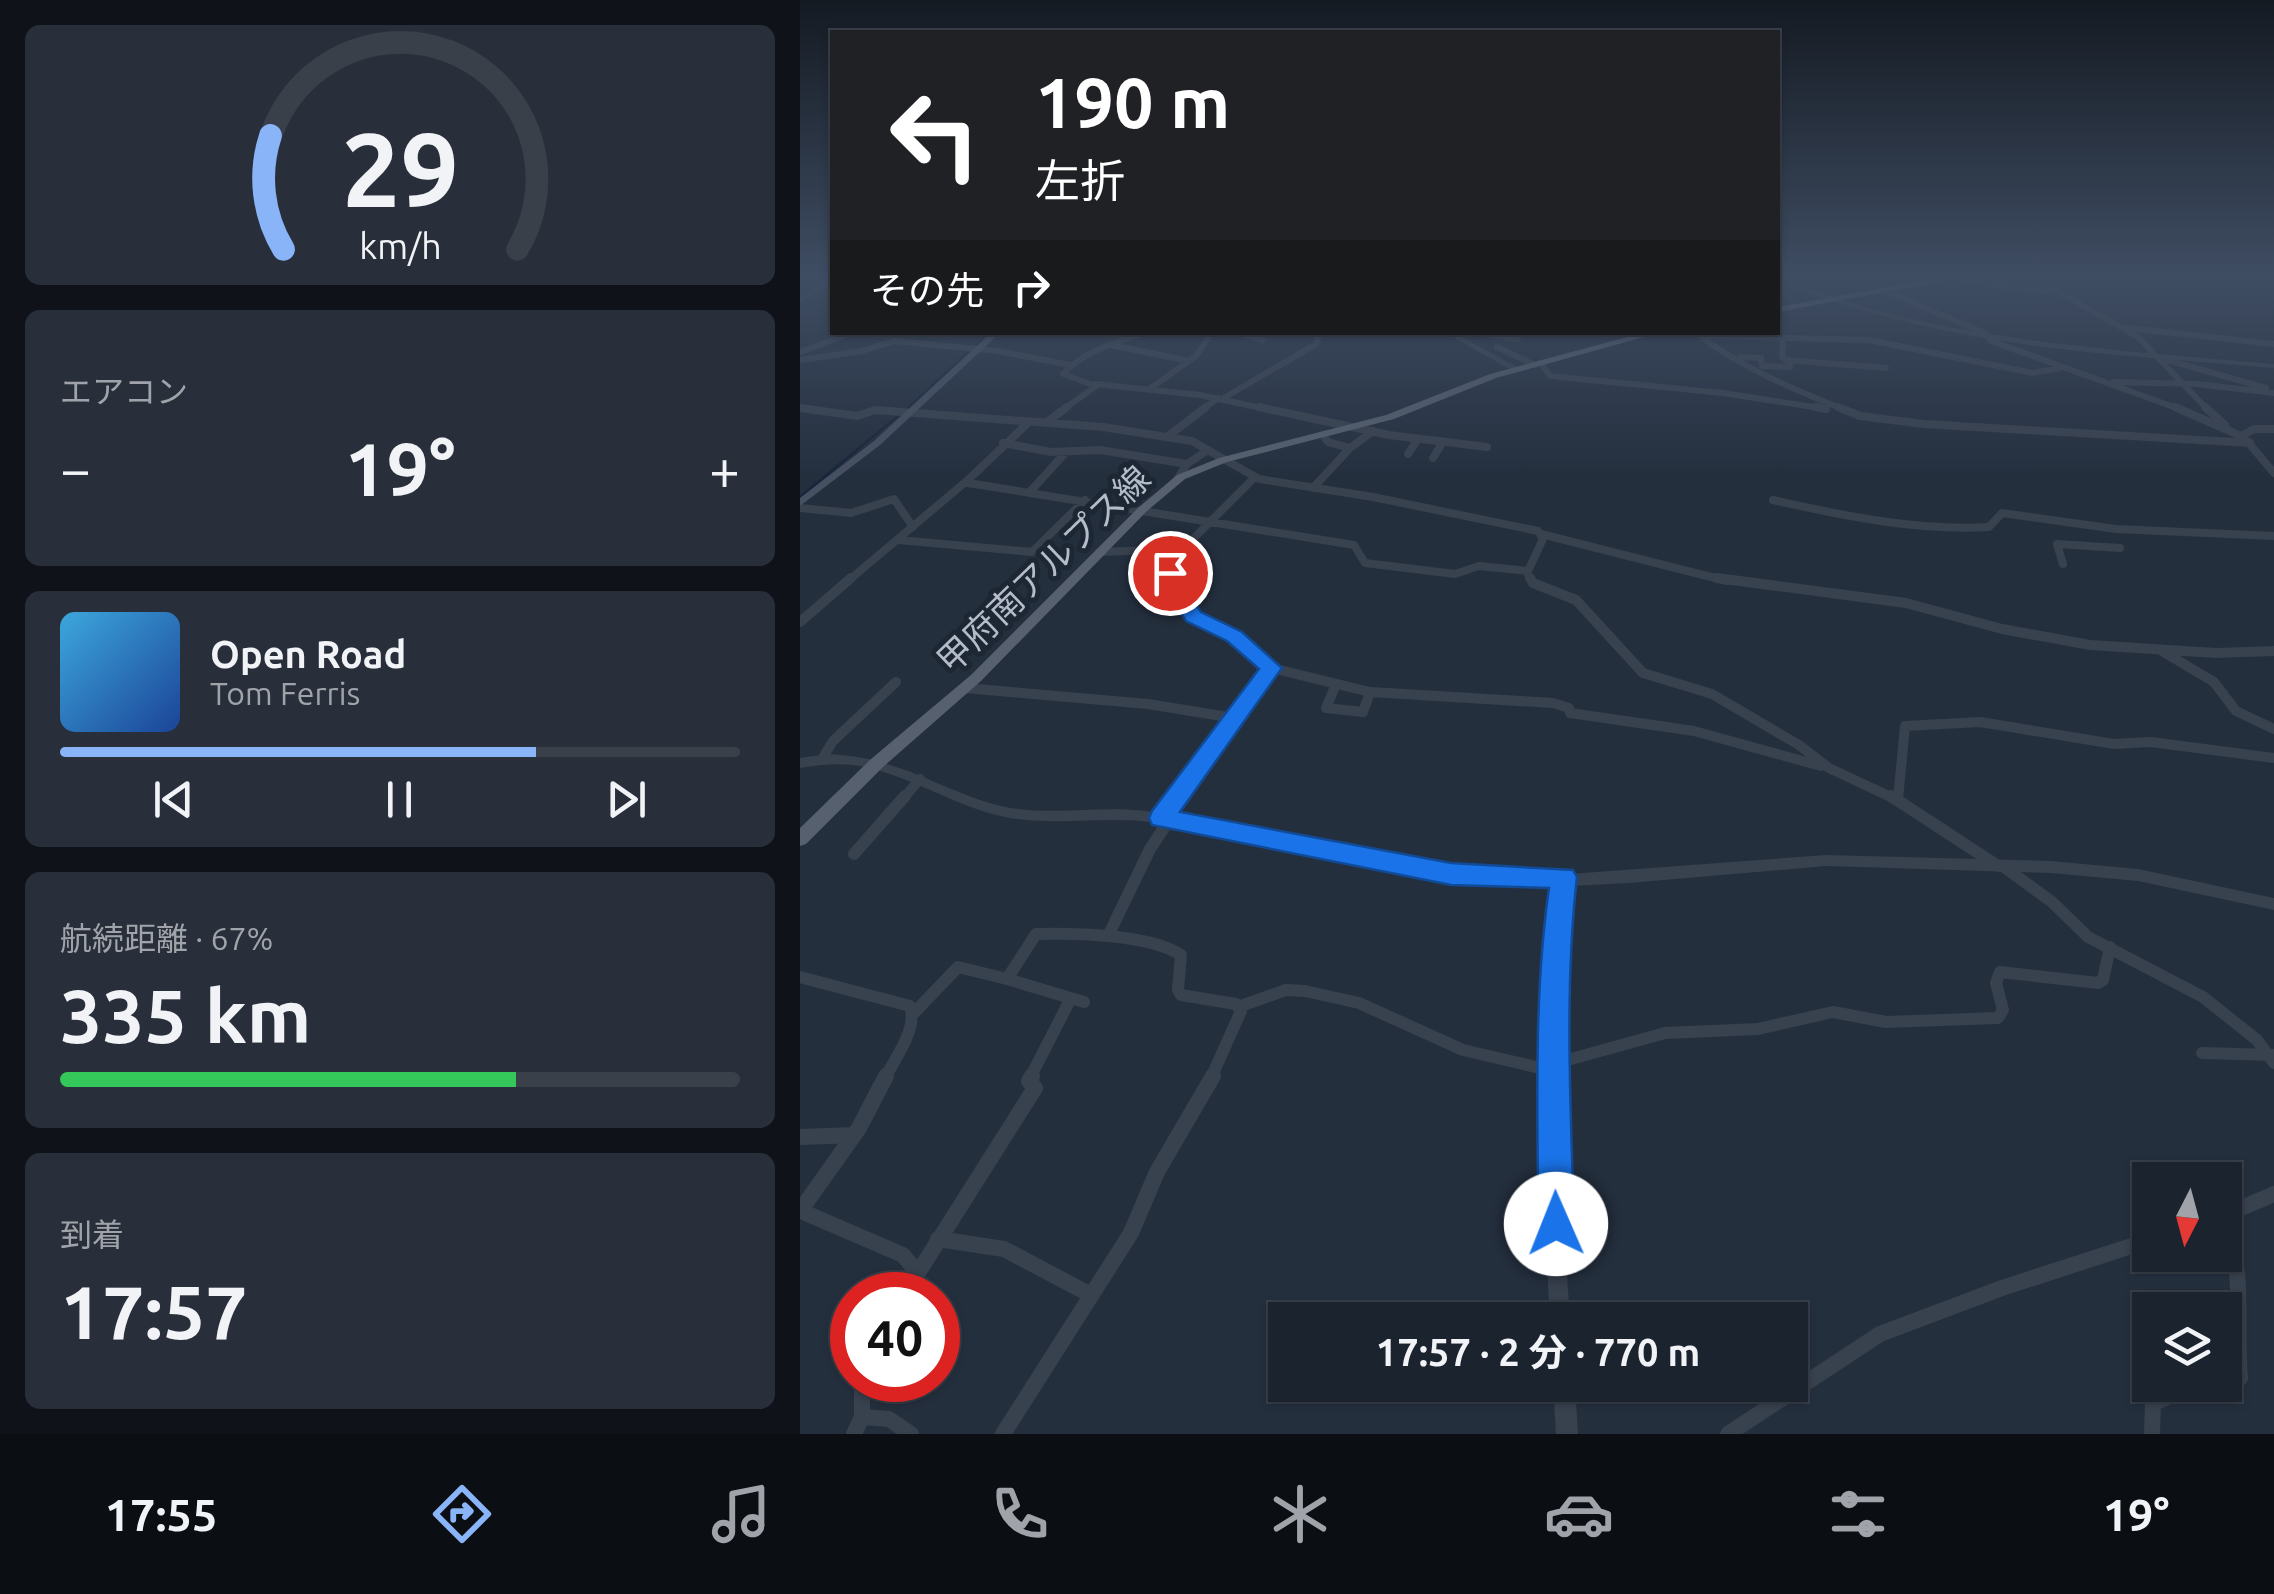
<!DOCTYPE html>
<html lang="ja">
<head>
<meta charset="utf-8">
<style>
  body { margin:0; font-family:Ubuntu,"Noto Sans JP",sans-serif; background:#282f3a; color:#f1f3f6; height:100vh; display:flex; flex-direction:column; font-size:38px; white-space:nowrap }
  * { box-sizing:border-box; margin:0 }
  p { font-size:32px; color:#a0a4aa }
  .icon { flex:none; width:55px; height:55px; fill:none; stroke:currentColor; stroke-width:2; stroke-linecap:round; stroke-linejoin:round }
  .map { position:relative; flex:1; overflow:hidden }
  .sheet { display:flex; flex-direction:column; gap:25px; padding:25px; background:#0f1319; width:800px }
  .sheet>* { flex:none }
  .top-card { position:absolute; left:30px; top:30px; width:950px; height:305px; border-radius:0px; box-shadow:0 2px 8px #0004,0 0 0 2px #39404a; background:#202124; color:#fff; overflow:hidden }
  .needle { width:65px; rotate:186deg }
  .controls { position:absolute; left:1332px; top:1162px; display:grid; gap:20px }
  .controls a { display:grid; place-items:center; width:110px; height:110px; border-radius:0px; background:#1b232e; box-shadow:0 2px 8px #0004,0 0 0 2px #39404a; font-size:50px }
  .speed { position:absolute; left:30px; top:1272px; display:flex; gap:20px; font-size:50px; font-weight:700; text-align:center }
  .speed>* { display:grid; place-content:center; width:130px; height:130px; border-radius:50%; background:#1b232e; box-shadow:0 2px 8px #0004,0 0 0 2px #39404a; line-height:1 }
  .speed .limit { border:15px solid #d22; background:#fff; color:#111 }
  .pin { position:absolute; display:grid; place-items:center; width:85px; height:85px; color:#fff; margin:-42px; border:5px solid #fff; border-radius:50%; box-shadow:0 2px 10px #0007 }
  .me { position:absolute; width:110px; margin:-55px; rotate:359deg; stroke-linejoin:round; filter:drop-shadow(0 0 8px #0008) }
  .turn { display:flex; align-items:center; gap:35px; height:210px; padding:0 40px; font-size:45px }
  .turn .icon { width:130px; height:130px; stroke-width:2.5 }
  .turn b { display:block; font-size:70px; line-height:85px }
  .then { display:flex; align-items:center; height:95px; padding:0 40px; background:#0003; gap:20px; font-size:38px }
  .big { font-size:75px; font-weight:700; line-height:1.1 }
  .sheet .tile { flex:1; display:flex; flex-direction:column; justify-content:center; gap:15px; min-width:0; padding:0 35px; border-radius:15px; background:#282f3a }
  .sheet .dial { align-items:center; gap:0 }
  .dial svg { height:260px; overflow:visible; fill:none; stroke:#39404a; stroke-width:7; stroke-linecap:round; text-anchor:middle }
  .dial text { fill:#f1f3f6; stroke:none }
  .song { display:flex; align-items:center; gap:30px }
  .cover { width:120px; height:120px; border-radius:15px; background:linear-gradient(135deg,hsl(200 70% 55%),hsl(220 70% 35%)) }
  .played { height:10px; border-radius:5px; background:linear-gradient(90deg,#8ab4f8 70%,#39404a 70%) }
  .keys { display:flex; justify-content:space-around; direction:ltr }
  .heat { display:flex; justify-content:space-between; align-items:center; font-size:55px; direction:ltr }
  .charge { height:15px; border-radius:8px; background:linear-gradient(90deg,#34c759 67%,#39404a 0) }
  .trip { position:absolute; left:468px; top:1302px; width:540px; height:100px; border-radius:0px; background:#1b232e; box-shadow:0 2px 8px #0004,0 0 0 2px #39404a; font-weight:700; line-height:100px; text-align:center }
  .menu { display:flex; height:160px; justify-content:space-around; align-items:center; background:#0b0e12; color:#a0a4aa }
  .menu .icon { width:70px; height:70px }
  .menu .current { color:#8ab4f8 }
  .menu b { font-size:45px; color:#f1f3f6 }
  main { display:flex; flex:1; min-height:0 }
  .map>svg:first-child { display:block }
  .lines { fill:none; stroke-linecap:round; stroke-linejoin:round }
  .stream { stroke:#17263c; stroke-width:2.5 }
  .minor-far4 { stroke:#38414e; stroke-width:6 }
  .minor-far3 { stroke:#38414e; stroke-width:8 }
  .minor-far2 { stroke:#38414e; stroke-width:10 }
  .minor-far1 { stroke:#38414e; stroke-width:12 }
  .minor { stroke:#38414e; stroke-width:16 }
  .tertiary { fill:#38414e; fill-rule:evenodd }
  .secondary { fill:#465061; fill-rule:evenodd }
  .primary { fill:#56606e; fill-rule:evenodd }
  .route { fill:#1a73e8; stroke:#114b97; stroke-width:2.5 }
  .labels { text-anchor:middle; dominant-baseline:central; stroke-width:10; stroke-linejoin:round; paint-order:stroke }
  .street-label { font-size:35px; fill:#b4bcc9; stroke:#1d2633 }
</style>
</head>
<body>
<main>
<section class="sheet">
<div class="tile dial"><svg viewBox="0 0 100 80">
<path d="M14 69A42 42 0 1 1 86 69"/>
<path d="M14 69A42 42 0 0 1 10 34" stroke="#8ab4f8"/>
<text x="50" y="56" font-size="32" font-weight="700">29</text>
<text x="50" y="72" font-size="11">km/h</text>
</svg></div>
<div class="tile"><p>エアコン</p>
<div class="heat"><a>−</a><b class="big">19°</b><a>+</a></div>
</div>
<div class="tile">
<div class="song"><i class="cover"></i><div><b>Open Road</b><p>Tom Ferris</p></div></div>
<div class="played"></div>
<div class="keys"><svg class="icon" aria-label="previous" viewBox="0 0 24 24"><path d="M18 5L8 12l10 7zM5 5v14"/></svg><svg class="icon" aria-label="pause" viewBox="0 0 24 24"><path d="M8 5v14M16 5v14"/></svg><svg class="icon" aria-label="next" viewBox="0 0 24 24"><path d="M6 5l10 7-10 7zM19 5v14"/></svg></div>
</div>
<div class="tile"><p>航続距離 · 67%</p><b class="big">335 km</b><div class="charge"></div></div>
<div class="tile"><p>到着</p><b class="big">17:57</b></div>
</section>
<div class="map">
<svg width="1474" height="1434" viewBox="0 0 1474 1434">
  <rect width="100%" height="100%" fill="#242f3e"/>
  <g class="lines">
    <path class="stream" d="M118 341 129 332
      M177 345 189 332
      M107 409 171 350
      M0 497 99 415"/>
    <path class="minor-far4" d="M1130 275 1151 278
      M1230 275 1338 337 1408 410
      M1159 279 1248 292
      M1088 292 1184 333 1191 341 1382 410
      M1328 328 1474 344
      M435 332 463 340
      M672 332 718 339
      M717 332H739
      M895 332C939 367 993 389 1045 410
      M902 336 1069 340 1233 373 1260 368
      M983 339 982 357 986 360 1086 368
      M311 345 389 361
      M697 347 735 365
      M0 352 54 332
      M940 357 961 358 962 366 990 367 989 360
      M0 360 62 351 94 341 197 351 271 365
      M1367 360 1466 388
      M741 363 750 376 923 393 1026 409
      M1313 382 1397 384 1474 393
      M295 384 400 395 471 410
      M348 390 396 356 412 332
      M422 399 516 344 520 332
      M0 408 14 410
      M263 410 296 386 263 374C285 350 317 342 347 332
      M402 410 418 398"/>
    <path class="minor-far3" d="M459 407 589 435 687 447
      M1016 407 1026 409
      M1038 407 1060 416 1124 424 1450 443
      M1375 407 1441 436 1454 429H1474
      M1405 407 1425 425
      M0 408 57 416 75 410 303 427 392 441 459 479 573 497 738 531 743 539 727 573 732 581
      M247 422 267 407
      M523 435 528 442 550 448
      M367 437 406 407
      M1447 441 1474 473
      M203 443 251 452 300 450 387 464
      M608 454 618 439
      M633 458 643 442
      M376 481 387 464 408 450
      M168 483 554 545 565 563 655 574 679 566 728 571
      M513 488 550 448 573 431
      M229 493 266 452
      M973 500C1044 516 1116 531 1189 527L1202 513 1316 529 1474 536
      M0 508 51 513 94 499 113 527
      M741 534 927 581
      M99 540 232 552 285 500
      M299 552 383 549
      M1263 564 1257 544 1320 548
      M48 581 169 479 229 422
      M380 581 370 573 383 549 455 477"/>
    <path class="minor-far2" d="M377 578 391 589 386 604 393 617 446 644 467 667 570 692 753 703 769 708 770 713 894 731 1021 766
      M730 578 733 583 776 600 843 673 912 694 999 745 1029 768 1095 799
      M917 578 1106 603 1202 629 1290 645 1416 653 1474 651
      M0 622 51 578
      M1362 651 1414 682 1436 711 1474 729
      M536 684 526 708 563 712 570 692
      M165 688 348 704 434 718
      M22 759 33 741 96 682
      M103 799 120 779
      M375 799 472 668
      M1098 799 1105 726 1180 722 1314 744 1351 742 1474 758"/>
    <path class="minor-far1" d="M1091 796 1198 866
      M361 818 377 796
      M54 854 105 796
      M1204 867 1252 902 1288 937 1403 997 1457 1040 1474 1063
      M308 936 350 849 369 820
      M0 977 110 1006C118 1029 95 1058 85 1078
      M207 979 284 1002
      M438 1007 486 990 505 991 559 1003 663 1050 753 1071
      M113 1014 158 967 207 979 236 934C274 933 349 934 381 955L378 990 381 995 436 1004 441 1011 411 1078
      M1402 1053 1473 1055
      M753 1064 865 1033 958 1029 1033 1012 1086 1022 1198 1018 1203 1010 1196 983 1200 972 1298 983 1303 980 1310 947
      M230 1078 271 998"/>
    <path class="minor" d="M0 1137 54 1135
      M0 1211 59 1128 86 1076
      M1 1211 103 1255 117 1272
      M1425 1215 1474 1194
      M138 1239 204 1249 291 1295
      M104 1295 235 1088 229 1081 232 1076
      M62 1417 89 1419 111 1434
      M54 1434 62 1417V1380
      M203 1434 331 1233 357 1172 413 1076
      M928 1434 1080 1334 1202 1288 1350 1240
      M1352 1434 1353 1403 1370 1396 1431 1389 1440 1378C1435 1326 1446 1274 1425 1225"/>
    <path class="tertiary" d="M32 278V283L0 303V298Z
      M978 278C1019 291 1060 307 1102 317 1224 345 1350 353 1474 364V368C1347 357 1218 351 1094 319 1055 309 1016 296 978 282Z
      M644 332H653L720 369 713 371Z
      M27 754C45 755 63 757 80 762 122 773 159 796 201 806 249 817 298 805 346 811 484 829 618 876 758 874L764 871 770 874 783 873 1026 855 1251 861 1338 869 1474 898V910L1338 881 1251 873 1026 866 829 883 770 886C755 1031 760 1175 770 1320H750C741 1175 739 1031 756 886 620 888 490 844 357 823 306 815 255 827 205 817 152 806 106 772 53 765 35 763 18 765 0 768V758Z
      M753 1385H775L778 1434H756Z"/>
    <path class="secondary" d="M192 332H201L80 445 0 506V498L74 441Z"/>
    <path class="primary" d="M1155 275H1174L978 312V307Z
      M846 332H862L696 378 594 419 427 462 385 479 347 511 181 681 83 767 6 844 0 846V828L71 759 171 675 339 507 377 475 419 458 586 415 690 374Z"/>
  </g>
  <linearGradient id="sky" x2="0" y2="1"><stop stop-color="#141a22"/><stop offset="0.58" stop-color="#3f4d63"/><stop offset="1" stop-color="#3f4d63" stop-opacity="0"/></linearGradient>
  <rect width="1474" height="476" fill="url(#sky)"/>
  <path class="route" d="M370 567 401 589 396 604 401 612 442 632 482 668 380 812 651 863 773 870 777 877C764 993 771 1108 774 1224L768 1237 756 1242 744 1237 738 1224C738 1112 733 999 749 888L651 885 352 825 349 818 352 811 459 669 427 641 386 621 376 604 380 591 365 583 360 573Z"/>
  <g class="labels">
    <g class="street-label">
      <text transform="translate(243 569) rotate(-44)">甲府南アルプス線</text>
    </g>
  </g>
</svg>
<div class="controls">
<a><svg class="needle" viewBox="-14 -14 28 28"><path d="M0-13l5 13h-10z" fill="#e53935"/><path d="M0 13l5-13h-10z" fill="#a0a4aa"/></svg></a>
<a><svg class="icon" aria-label="layers" viewBox="0 0 24 24"><path d="M12 4l9 5-9 5-9-5zM3 14l9 5 9-5"/></svg></a>
</div>
<div class="speed"><div class="limit">40</div></div>
<div class="pin" style="left:370px;top:573px;background:#d93025"><svg class="icon" aria-label="arrive" viewBox="0 0 24 24"><path d="M6 21V4h12l-3 4 3 4H6"/></svg></div>
<svg class="me" style="left:756px;top:1224px" viewBox="-20 -20 40 40"><circle r="19" fill="#fff"/><path d="M0-13L10 11 0 6-10 11z" fill="#1a73e8"/></svg>
<div class="trip">17:57 · 2 分 · 770 m</div>
<div class="top-card">
<div class="turn"><svg class="icon" aria-label="left" viewBox="0 0 24 24"><path d="M17 20v-9H6M10 6l-5 5 5 5"/></svg><div><b>190 m</b>左折</div></div>
<div class="then">その先<svg class="icon" aria-label="right" viewBox="0 0 24 24"><path d="M7 20v-9h11M14 6l5 5-5 5"/></svg></div>
</div>
</div>
</main>
<nav class="menu">
<b>17:55</b>
<svg class="icon current" aria-label="directions" viewBox="0 0 24 24"><path d="M12 3l9 9-9 9-9-9zM9 14v-3h6M13 9l2 2-2 2"/></svg>
<svg class="icon" aria-label="music" viewBox="0 0 24 24"><path d="M9 18V5l10-2v13"/><circle cx="6" cy="18" r="3"/><circle cx="16" cy="16" r="3"/></svg>
<svg class="icon" aria-label="phone" viewBox="0 0 24 24"><path d="M5 4h4l2 5-3 2q2 4 5 5l2-3 5 2v4C11 20 4 13 5 4z"/></svg>
<svg class="icon" aria-label="climate" viewBox="0 0 24 24"><path d="M12 3v18M4 7l16 10M4 17L20 7"/></svg>
<svg class="icon" aria-label="car" viewBox="0 0 24 24"><path d="M5 17H2v-5l4-1 3-4h7l3 4 3 1v5h-3M9 17h6M6 11h13"/><circle cx="7" cy="17" r="2"/><circle cx="17" cy="17" r="2"/></svg>
<svg class="icon" aria-label="filters" viewBox="0 0 24 24"><path d="M4 7h16M4 17h16"/><circle cx="9" cy="7" r="2"/><circle cx="15" cy="17" r="2"/></svg>
<b>19°</b>
</nav>
</body>
</html>
